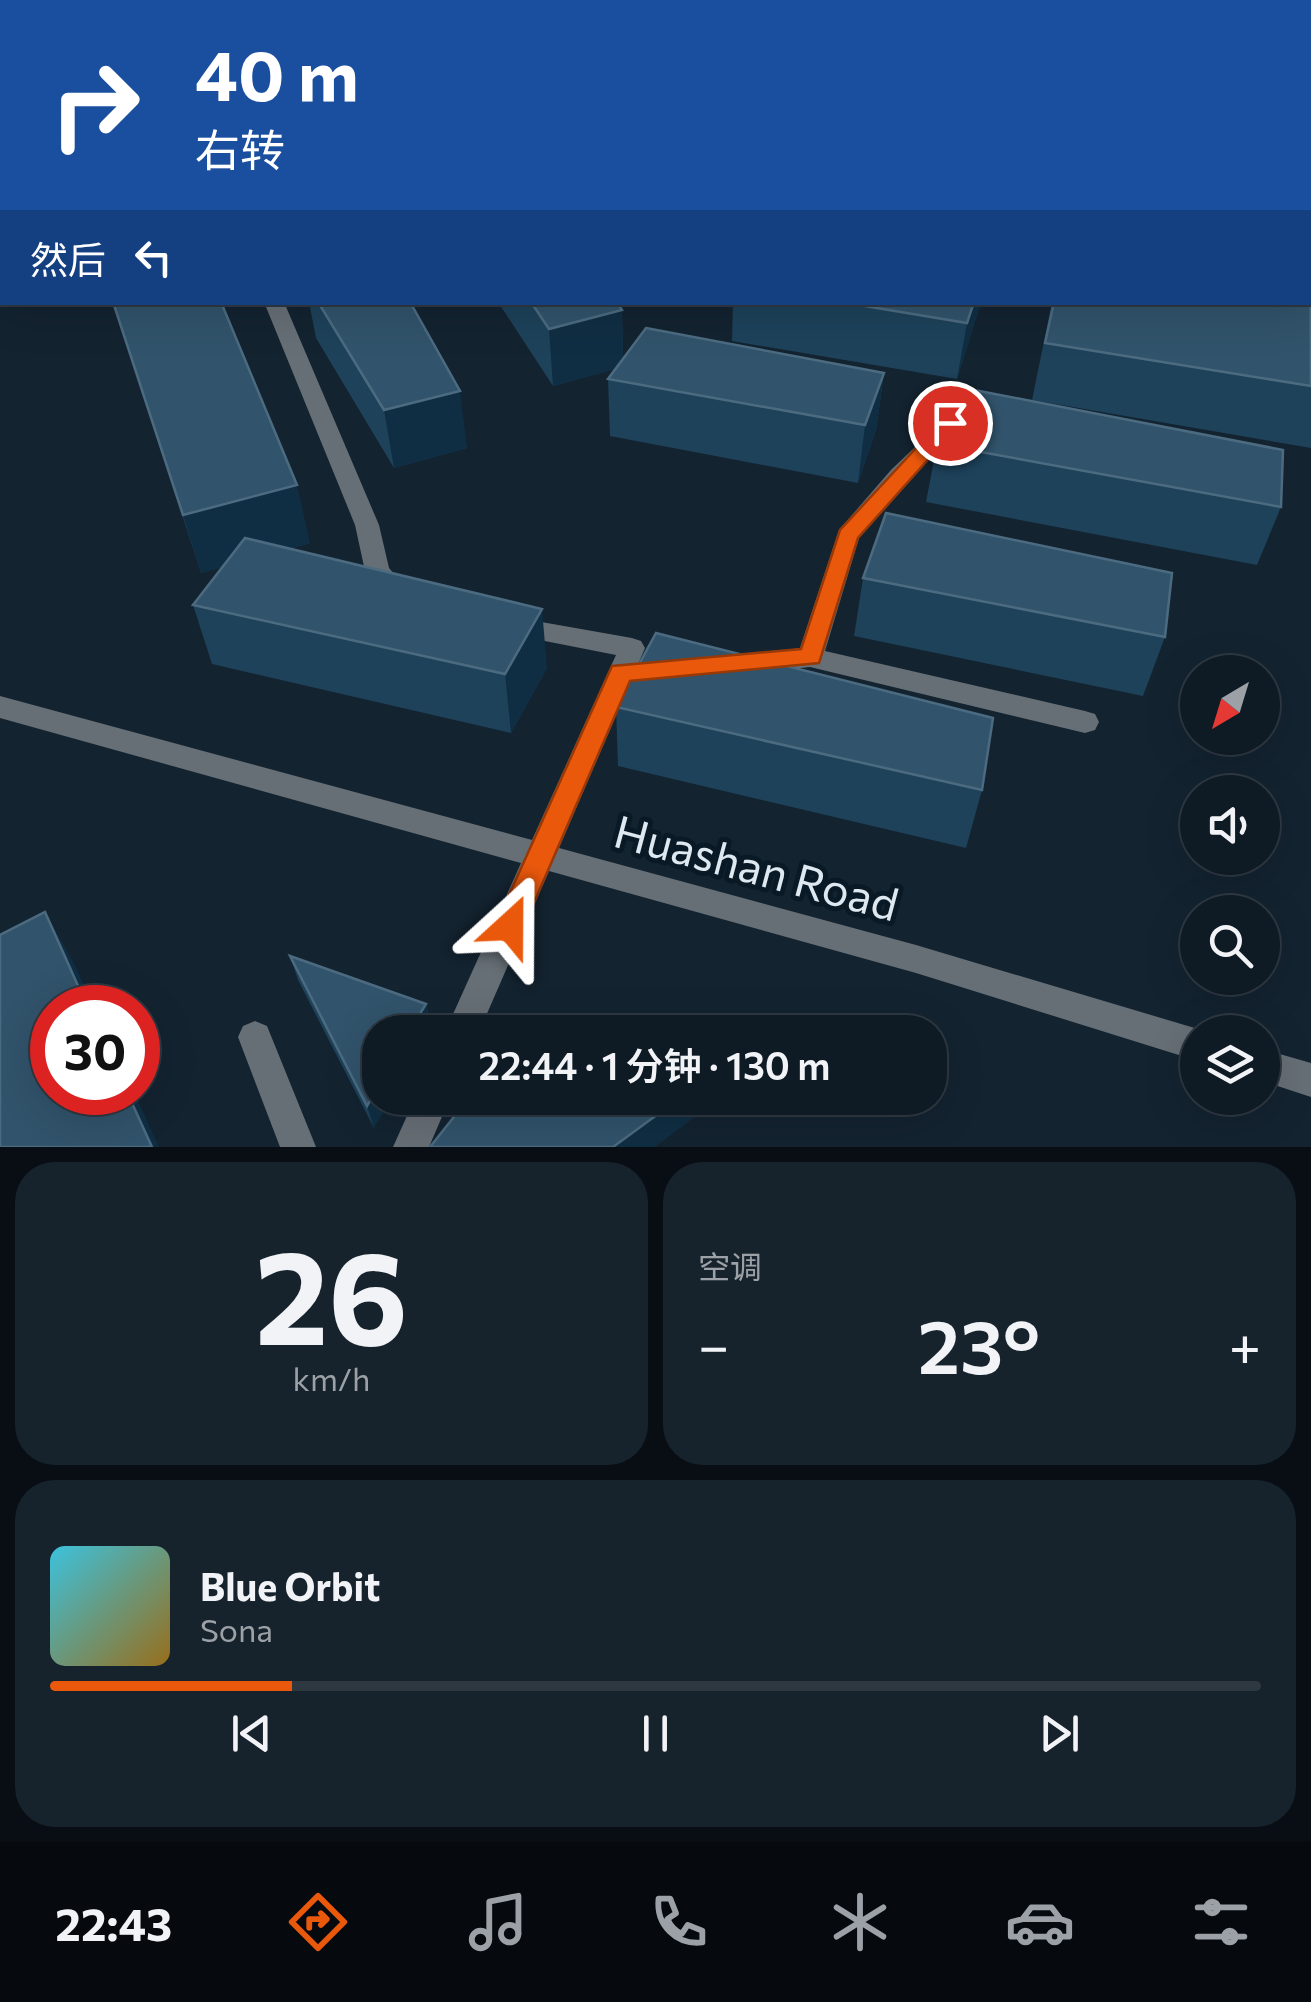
<!DOCTYPE html>
<html lang="zh">
<head>
<meta charset="utf-8">
<style>
  body { margin:0; font-family:Commissioner,"Noto Sans SC",sans-serif; background:#17232c; color:#f1f3f6; height:100vh; display:flex; flex-direction:column; font-size:38px; white-space:nowrap }
  * { box-sizing:border-box; margin:0 }
  p { font-size:32px; color:#9ba1a6 }
  .icon { flex:none; width:55px; height:55px; fill:none; stroke:currentColor; stroke-width:2; stroke-linecap:round; stroke-linejoin:round }
  .map { position:relative; height:1147px; overflow:hidden }
  .details { display:flex; flex-direction:column; gap:15px; padding:15px; background:#080e14; flex:1 }
  .details>* { flex:none }
  .hud { position:absolute; left:0px; top:0px; width:1312px; height:305px; box-shadow:0 10px 40px #0002,0 0 0 2px #2e3841; background:#1a4fa0; color:#fff; overflow:hidden }
  .needle { width:65px; rotate:218deg }
  .controls { position:absolute; left:1180px; top:655px; display:grid; gap:20px }
  .controls a { display:grid; place-items:center; width:100px; height:100px; border-radius:50%; background:#0e1a24; box-shadow:0 10px 40px #0002,0 0 0 2px #2e3841; font-size:50px }
  .speed { position:absolute; left:30px; top:985px; display:flex; gap:20px; font-size:50px; font-weight:700; text-align:center }
  .speed>* { display:grid; place-content:center; width:130px; height:130px; border-radius:50%; background:#0e1a24; box-shadow:0 10px 40px #0002,0 0 0 2px #2e3841; line-height:1 }
  .speed .limit { border:15px solid #d22; background:#fff; color:#111 }
  .pin { position:absolute; display:grid; place-items:center; width:85px; height:85px; color:#fff; margin:-42px; border:5px solid #fff; border-radius:50%; box-shadow:0 2px 10px #0007 }
  .me { position:absolute; width:110px; margin:-55px; rotate:24deg; stroke-linejoin:round; filter:drop-shadow(0 0 8px #0008) }
  .turn { display:flex; align-items:center; gap:35px; height:210px; padding:0 30px; font-size:45px }
  .turn .icon { width:130px; height:130px; stroke-width:2.5 }
  .turn b { display:block; font-size:70px; line-height:85px }
  .then { display:flex; align-items:center; height:95px; padding:0 30px; background:#0003; gap:20px; font-size:38px }
  .big { font-size:75px; font-weight:600; line-height:1.1 }
  .details .widget { flex:1; display:flex; flex-direction:column; justify-content:center; gap:15px; min-width:0; padding:0 35px; border-radius:40px; background:#17232c }
  .details .dial { align-items:center; gap:0 }
  .dial b { font-size:130px; line-height:1 }
  .song { display:flex; align-items:center; gap:30px }
  .cover { width:120px; height:120px; border-radius:15px; background:linear-gradient(135deg,hsl(190 70% 55%),hsl(40 70% 35%)) }
  .played { height:10px; border-radius:5px; background:linear-gradient(90deg,#ea580c 20%,#2e3841 20%) }
  .keys { display:flex; justify-content:space-around; direction:ltr }
  .heat { display:flex; justify-content:space-between; align-items:center; font-size:55px; direction:ltr }
  .details .tiles { flex:1; display:grid; gap:15px; grid-template-columns:1fr 1fr }
  .widget:last-child { grid-column:span 2 }
  .trip { position:absolute; left:362px; top:1015px; width:585px; height:100px; border-radius:40px; background:#0e1a24; box-shadow:0 10px 40px #0002,0 0 0 2px #2e3841; font-weight:600; line-height:100px; text-align:center }
  .menu { display:flex; height:160px; justify-content:space-around; align-items:center; background:#060a0e; color:#9ba1a6 }
  .menu .icon { width:70px; height:70px }
  .menu .on { color:#ea580c }
  .menu b { font-size:45px; color:#f1f3f6 }
  .map>svg:first-child { display:block }
  .lines { fill:none; stroke-linecap:round; stroke-linejoin:round }
  .canal { fill:#256e9f; fill-rule:evenodd }
  .minor { fill:#676f76; fill-rule:evenodd }
  .wall { fill:#1d425a }
  .shaded-wall { fill:#102e43 }
  .building { fill:#31536b; stroke:#4c6b80; stroke-width:2.5 }
  .route { fill:#ea580c; stroke:#983908; stroke-width:2.5 }
  .labels { text-anchor:middle; dominant-baseline:central; stroke-width:10; stroke-linejoin:round; paint-order:stroke }
  .near-street-label { font-size:45px; fill:#dee8f1; stroke:#091a26 }
</style>
</head>
<body>
<div class="map">
<svg width="1311" height="1147" viewBox="0 0 1311 1147">
  <rect width="100%" height="100%" fill="#132330"/>
  <g class="lines">
    <path class="canal" d="M1091 0H1119L1121 2H1093Z
      M1310 42H1311V58H1310Z"/>
    <path class="minor" d="M2 217V229L0 230V218Z
      M264 302H284L379 525 389 568 411 594 407 600H389L365 571 355 525Z
      M964 406 972 408 975 413 972 418 907 480 859 538 825 651 1085 711 1095 714 1099 722 1095 730 1085 733 810 667 733 675 724 672 720 665 724 658 800 648 839 530 891 470 956 408Z
      M513 617 632 638 641 641 645 648 559 848 916 945 1198 1029 1207 1032H1198V1061L916 973 549 871 479 1032H445L521 863 0 718V696L532 840 616 655 504 633 500 626 504 619Z
      M255 1021 267 1026 316 1147H280L238 1037 243 1026Z
      M1262 1049 1311 1063V1097L1262 1081Z
      M415 1098H450L429 1147H393Z"/>
  </g>
  <path class="wall" d="M1271 0H1311V20L1310 2H1273Z
    M1311 160V448L1032 400 1052 302H1310Z
    M113 302 310 543 289 549 547 668 511 733 212 664 193 605 222 567 201 573Z
    M309 302H410L467 448 394 468 316 338Z
    M498 302H617L622 310 623 359 884 373 876 430 858 483 610 436 608 379 615 369 553 386Z
    M733 302H981L957 379 732 341Z
    M937 444 1281 507 1257 565 926 502Z
    M863 578 1165 637 1143 696 854 636Z
    M616 707 982 790 966 848 618 766Z
    M290 956 426 1004 431 1027 428 1032H380L374 1128 298 980Z"/>
  <path class="shaded-wall" d="M0 101H2V154H0Z
    M974 302H981L957 379 967 323Z
    M622 310 623 367 553 386 549 329Z
    M884 373 876 430 858 483 865 425Z
    M460 391 467 448 394 468 384 410Z
    M297 485 310 543 201 573 183 515Z
    M542 609 547 668 511 733 505 674Z
    M45 912 76 967 94 1008H88Z
    M426 1004 431 1027 428 1032H409Z
    M380 1083V1098H391L374 1128 367 1106Z
    M127 1092H134L159 1147H152Z
    M680 1098H701L700 1113 655 1147H613Z"/>
  <path class="building" d="M378 0H1089L1091 2H378Z
    M0 69H2V101H0Z
    M1310 159 1311 386 1045 343 1054 302H1310Z
    M113 302H221L297 485 183 515Z
    M318 302H410L460 391 384 410Z
    M531 302H617L622 310 549 329Z
    M841 302H974L967 323Z
    M646 328 884 373 865 425 608 379Z
    M959 387 1283 450 1281 507 937 444 951 396Z
    M886 513 1172 573 1165 637 863 578Z
    M245 538 542 609 505 674 193 605Z
    M656 633 993 718 982 790 616 707Z
    M45 912 88 1008H52V1092H127L152 1147H0V935Z
    M290 956 426 1004 409 1032H380V1083L367 1106Z
    M529 1021 563 1032H520Z
    M469 1098H680L613 1147H430Z"/>
  <path class="route" d="M950 417 957 419V427L858 538 819 663 630 681 520 935 510 939 500 935 495 926 612 666 801 649 840 530 943 419Z"/>
  <g class="labels">
    <g class="near-street-label">
      <text transform="translate(757 866) rotate(15)">Huashan Road</text>
    </g>
  </g>
</svg>
<div class="controls">
<a><svg class="needle" viewBox="-14 -14 28 28"><path d="M0-13l5 13h-10z" fill="#e53935"/><path d="M0 13l5-13h-10z" fill="#9ba1a6"/></svg></a>
<a><svg class="icon" aria-label="sound" viewBox="0 0 24 24"><path d="M4 9h4l5-4v14l-5-4H4zM17 9q2 3 0 6"/></svg></a>
<a><svg class="icon" aria-label="search" viewBox="0 0 24 24"><circle cx="10" cy="10" r="6"/><path d="M15 15l6 6"/></svg></a>
<a><svg class="icon" aria-label="layers" viewBox="0 0 24 24"><path d="M12 4l9 5-9 5-9-5zM3 14l9 5 9-5"/></svg></a>
</div>
<div class="speed"><div class="limit">30</div></div>
<div class="pin" style="left:950px;top:423px;background:#d93025"><svg class="icon" aria-label="arrive" viewBox="0 0 24 24"><path d="M6 21V4h12l-3 4 3 4H6"/></svg></div>
<svg class="me" style="left:510px;top:926px" viewBox="-20 -20 40 40"><path d="M0-17L14 15 0 8-14 15z" fill="#ea580c" stroke="#fff" stroke-width="4"/></svg>
<div class="trip">22:44 · 1 分钟 · 130 m</div>
<div class="hud">
<div class="turn"><svg class="icon" aria-label="right" viewBox="0 0 24 24"><path d="M7 20v-9h11M14 6l5 5-5 5"/></svg><div><b>40 m</b>右转</div></div>
<div class="then">然后<svg class="icon" aria-label="left" viewBox="0 0 24 24"><path d="M17 20v-9H6M10 6l-5 5 5 5"/></svg></div>
</div>
</div>
<section class="details">
<div class="tiles">
<div class="widget dial"><b>26</b><p>km/h</p></div>
<div class="widget"><p>空调</p>
<div class="heat"><a>−</a><b class="big">23°</b><a>+</a></div>
</div>
<div class="widget">
<div class="song"><i class="cover"></i><div><b>Blue Orbit</b><p>Sona</p></div></div>
<div class="played"></div>
<div class="keys"><svg class="icon" aria-label="previous" viewBox="0 0 24 24"><path d="M18 5L8 12l10 7zM5 5v14"/></svg><svg class="icon" aria-label="pause" viewBox="0 0 24 24"><path d="M8 5v14M16 5v14"/></svg><svg class="icon" aria-label="next" viewBox="0 0 24 24"><path d="M6 5l10 7-10 7zM19 5v14"/></svg></div>
</div>
</div>
</section>
<nav class="menu">
<b>22:43</b>
<svg class="icon on" aria-label="directions" viewBox="0 0 24 24"><path d="M12 3l9 9-9 9-9-9zM9 14v-3h6M13 9l2 2-2 2"/></svg>
<svg class="icon" aria-label="music" viewBox="0 0 24 24"><path d="M9 18V5l10-2v13"/><circle cx="6" cy="18" r="3"/><circle cx="16" cy="16" r="3"/></svg>
<svg class="icon" aria-label="phone" viewBox="0 0 24 24"><path d="M5 4h4l2 5-3 2q2 4 5 5l2-3 5 2v4C11 20 4 13 5 4z"/></svg>
<svg class="icon" aria-label="climate" viewBox="0 0 24 24"><path d="M12 3v18M4 7l16 10M4 17L20 7"/></svg>
<svg class="icon" aria-label="car" viewBox="0 0 24 24"><path d="M5 17H2v-5l4-1 3-4h7l3 4 3 1v5h-3M9 17h6M6 11h13"/><circle cx="7" cy="17" r="2"/><circle cx="17" cy="17" r="2"/></svg>
<svg class="icon" aria-label="filters" viewBox="0 0 24 24"><path d="M4 7h16M4 17h16"/><circle cx="9" cy="7" r="2"/><circle cx="15" cy="17" r="2"/></svg>
</nav>
</body>
</html>
